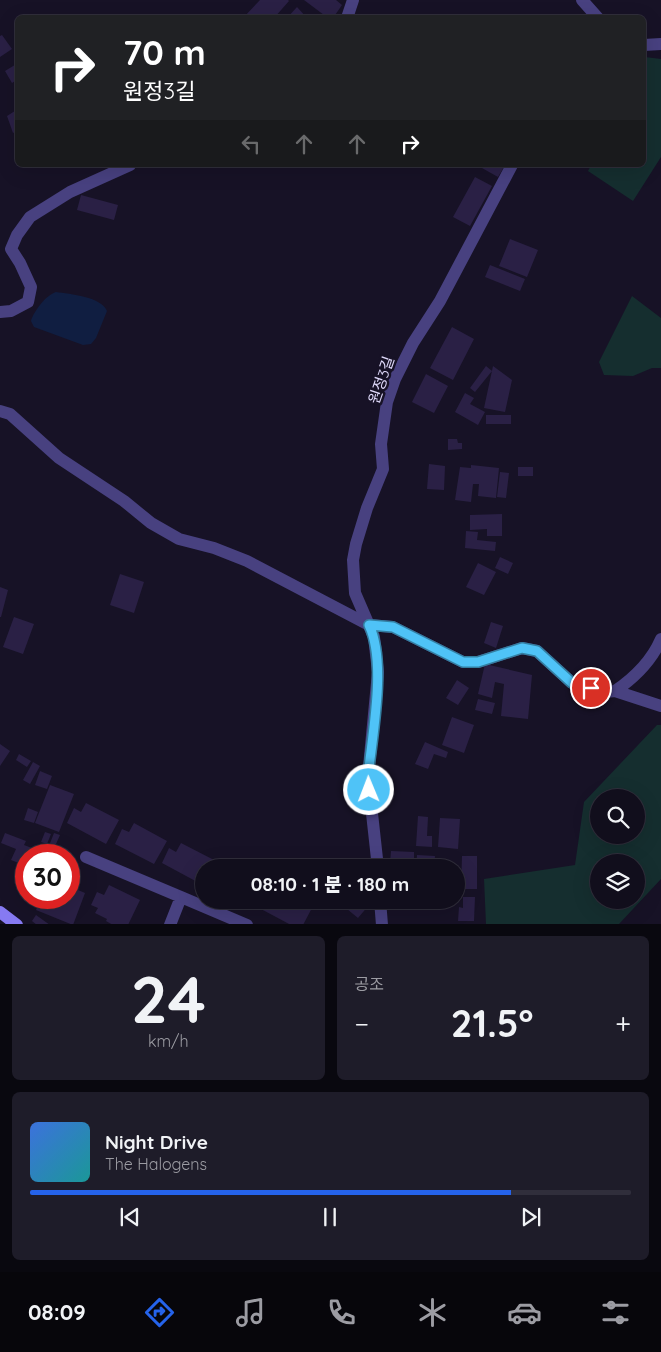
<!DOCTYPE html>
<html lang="ko">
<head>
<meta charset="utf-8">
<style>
  body { margin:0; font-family:Quicksand,"Noto Sans KR",sans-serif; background:#1e1c29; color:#f1f3f6; height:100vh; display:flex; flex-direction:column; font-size:19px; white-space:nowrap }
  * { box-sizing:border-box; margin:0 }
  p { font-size:16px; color:#9c9ca3 }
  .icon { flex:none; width:28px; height:28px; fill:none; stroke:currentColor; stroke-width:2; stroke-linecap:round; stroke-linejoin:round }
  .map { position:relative; height:924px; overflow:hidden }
  .details { display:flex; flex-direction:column; gap:12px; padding:12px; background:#09080f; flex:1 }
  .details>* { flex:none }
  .hud { position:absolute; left:15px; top:15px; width:631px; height:152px; border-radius:8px; box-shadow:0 5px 20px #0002,0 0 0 1px #302e3b; background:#202124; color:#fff; overflow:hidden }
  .tools { position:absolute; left:590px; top:789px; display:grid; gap:10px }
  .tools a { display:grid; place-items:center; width:55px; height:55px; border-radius:50%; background:#110e1c; box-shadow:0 5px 20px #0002,0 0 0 1px #302e3b; font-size:25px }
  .speed { position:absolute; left:15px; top:844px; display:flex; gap:10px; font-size:25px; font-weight:700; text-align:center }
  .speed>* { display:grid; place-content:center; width:65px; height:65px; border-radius:50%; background:#110e1c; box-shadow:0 5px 20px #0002,0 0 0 1px #302e3b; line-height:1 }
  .speed .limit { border:8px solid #d22; background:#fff; color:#111 }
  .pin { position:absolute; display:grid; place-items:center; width:42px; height:42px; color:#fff; margin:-21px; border:2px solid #fff; border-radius:50%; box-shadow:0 1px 5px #0007 }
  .me { position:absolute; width:55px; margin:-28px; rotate:359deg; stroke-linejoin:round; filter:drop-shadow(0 0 4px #0008) }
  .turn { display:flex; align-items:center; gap:18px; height:105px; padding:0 25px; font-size:22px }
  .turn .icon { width:65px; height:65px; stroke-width:2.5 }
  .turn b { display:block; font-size:35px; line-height:42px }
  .lanes { display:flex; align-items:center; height:48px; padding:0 25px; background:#0003; justify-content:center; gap:25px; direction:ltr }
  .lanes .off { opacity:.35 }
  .big { font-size:38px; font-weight:800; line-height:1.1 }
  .details .widget { flex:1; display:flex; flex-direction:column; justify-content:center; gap:8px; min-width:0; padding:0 18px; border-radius:8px; background:#1e1c29 }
  .details .dial { align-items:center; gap:0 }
  .dial b { font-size:65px; line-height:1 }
  .song { display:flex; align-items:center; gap:15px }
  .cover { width:60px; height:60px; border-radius:8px; background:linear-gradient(135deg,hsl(220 70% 55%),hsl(180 70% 35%)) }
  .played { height:5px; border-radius:2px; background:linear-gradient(90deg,#2563eb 80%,#302e3b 80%) }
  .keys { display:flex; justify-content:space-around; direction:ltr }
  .heat { display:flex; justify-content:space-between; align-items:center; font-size:28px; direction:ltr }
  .details .tiles { flex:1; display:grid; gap:12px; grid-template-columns:1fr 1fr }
  .widget:last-child { grid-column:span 2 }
  .trip { position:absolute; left:195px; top:859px; width:270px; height:50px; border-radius:25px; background:#110e1c; box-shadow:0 5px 20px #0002,0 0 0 1px #302e3b; font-weight:800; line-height:50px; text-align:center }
  .tabs { display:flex; height:80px; justify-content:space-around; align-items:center; background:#07060b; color:#9c9ca3 }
  .tabs .icon { width:35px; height:35px }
  .tabs .on { color:#2563eb }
  .tabs b { font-size:22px; color:#f1f3f6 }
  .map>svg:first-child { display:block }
  .green { fill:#152e2f; fill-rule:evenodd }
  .water { fill:#101e41 }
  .building { fill:#2a2045 }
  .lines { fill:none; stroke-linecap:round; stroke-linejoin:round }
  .street { stroke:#484180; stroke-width:12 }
  .secondary { stroke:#867af2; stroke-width:12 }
  .route-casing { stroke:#337fa1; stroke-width:12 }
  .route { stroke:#4fc3f7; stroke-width:9 }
  .labels { text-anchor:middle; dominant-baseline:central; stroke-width:5; stroke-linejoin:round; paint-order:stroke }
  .street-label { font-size:15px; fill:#e0dafb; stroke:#171226 }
</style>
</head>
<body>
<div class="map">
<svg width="661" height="925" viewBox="0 0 661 925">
  <rect width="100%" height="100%" fill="#171226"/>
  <path class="green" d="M645 57 661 59V157L633 201 588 171 591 165H644Z
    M632 296 661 318V368H652L633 376 604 375 599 362Z
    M657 725H661V879L619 924H486L484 879 575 865 584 802ZM599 798H636V835H599ZM599 862H636V900H599Z"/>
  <path class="water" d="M56 292C70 294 102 297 107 311L96 338 91 344 83 345 34 327 31 321C34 311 46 295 56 292Z"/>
  <path class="building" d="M260 0H288L289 1 274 18H243Z
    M304 0H336L342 5 333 18H328Z
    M297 7 307 18H287Z
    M2 35 12 49 0 57V36Z
    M18 63V79L12 83 5 71Z
    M18 109V130L13 133 7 116Z
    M483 165H505L498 177 482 168Z
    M475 177 492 186 470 226 453 217Z
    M81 195 118 205 114 220 77 210Z
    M510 239 538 250 527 277 499 266Z
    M490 265 525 279 520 291 485 277Z
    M452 327 474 339 453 380 430 368Z
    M486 366 492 371 475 392 470 388Z
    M493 366 512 380 505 412 484 408Z
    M426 374 448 386 434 413 412 402Z
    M465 393 474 398 470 404 485 412 478 425 455 412Z
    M486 415H511V424H486Z
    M448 439H457L458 443H462V449L448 450Z
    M429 464 445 466 444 490 427 489Z
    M471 465 499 468 496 498 478 496 479 484H473L471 502 455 500 460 467 471 468Z
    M518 467H533V476H518Z
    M500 472 509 473 506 498 497 497Z
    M502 514V536H487V529L470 530V515Z
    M466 531 478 532 477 540 496 542 495 551 465 548Z
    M500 557 513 563 508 574 495 568Z
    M478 563 496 572 484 595 466 587Z
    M120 574 144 582 134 613 110 605Z
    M0 587 8 590 1 617H0Z
    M14 617 34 624 23 654 3 647Z
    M491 622 503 626 496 648 484 643Z
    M485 664 532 675 528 719 501 716 504 684 495 682 492 698 478 694Z
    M457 680 469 688 458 705 446 698Z
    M478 699 495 703 492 714 475 710Z
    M452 717 474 725 464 753 442 745Z
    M425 742 448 752 446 758 434 754 428 769 415 764Z
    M0 744 10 751 0 766Z
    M19 754 31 761 27 767 16 760Z
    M33 762 40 766 30 784 23 780Z
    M40 771 52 776 47 789 35 785Z
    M50 785 74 794 59 832 35 823Z
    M86 803 119 820 106 844 67 823 74 808 81 812Z
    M28 808 38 812 34 823 24 820Z
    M418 816 428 817 427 836H432V847L416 846Z
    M440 818 460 819 458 849 438 847Z
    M134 823 167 841 154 864 115 844 122 829 129 832Z
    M45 832 51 834 47 844 41 842Z
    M5 833 26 841 24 845 50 855H26V866L11 860 16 849 1 843Z
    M54 833 60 835 52 853 47 851Z
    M181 843 214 860 210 868H204V879L201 884 162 863 169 848 176 852Z
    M391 851 414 852V864H390Z
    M417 855 435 856 434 868H416Z
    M462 856H477V889H461Z
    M109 885 140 900 128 925H113L106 921 107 919 95 913 98 908 91 905 97 892 104 895Z
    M69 886 85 893 73 925 36 910 41 898H69Z
    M463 897H475L474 921H458L459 907 463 908Z
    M265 900H302L313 906 303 925H291L261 909Z
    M336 900H363L369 905 358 918Z
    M36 915 50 925H37L32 921Z"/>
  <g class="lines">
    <path class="street" d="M582 0 598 18
      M347 18 353 0
      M644 45 661 44
      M0 312 11 311 28 302 31 287 20 263 11 249 17 235 30 217 70 192 130 165
      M0 411 10 414 59 458 124 501 151 523 179 539 214 548 247 561 369 625 393 627 463 662H478L522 648 537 651 572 683 606 692 615 691 661 706
      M615 691C634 678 652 660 661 639
      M86 857 181 897 170 925
      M378 868 368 777 378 672 374 637 355 593 353 560 356 544 367 508 383 469 381 444 387 402 395 379 413 343 440 301 512 165
      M181 897 247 925
      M380 900 382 925"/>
    <path class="secondary" d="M0 912 17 925"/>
  </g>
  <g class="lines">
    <defs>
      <path id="route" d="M369 790 368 777C372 735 387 663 369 625L393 627 463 662H478L522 648 537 651 572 683 591 688"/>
    </defs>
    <use href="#route" class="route-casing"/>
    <use href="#route" class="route"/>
  </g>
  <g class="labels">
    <g class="street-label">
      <text transform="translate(381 380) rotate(-71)">원정3길</text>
    </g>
  </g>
</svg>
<div class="tools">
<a><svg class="icon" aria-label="search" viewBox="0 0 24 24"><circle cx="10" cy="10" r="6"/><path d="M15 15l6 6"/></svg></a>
<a><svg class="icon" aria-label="layers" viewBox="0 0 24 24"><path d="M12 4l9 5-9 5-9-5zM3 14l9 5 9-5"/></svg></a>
</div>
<div class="speed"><div class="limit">30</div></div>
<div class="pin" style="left:591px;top:688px;background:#d93025"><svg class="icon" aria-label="arrive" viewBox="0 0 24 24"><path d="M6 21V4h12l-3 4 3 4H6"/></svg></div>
<svg class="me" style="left:369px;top:790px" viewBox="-20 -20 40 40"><circle r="17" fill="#4fc3f7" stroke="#fff" stroke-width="3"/><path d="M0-11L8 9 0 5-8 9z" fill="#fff"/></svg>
<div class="trip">08:10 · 1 분 · 180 m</div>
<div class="hud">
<div class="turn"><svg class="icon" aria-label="right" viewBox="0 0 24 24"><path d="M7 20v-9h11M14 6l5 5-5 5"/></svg><div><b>70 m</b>원정3길</div></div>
<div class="lanes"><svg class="icon off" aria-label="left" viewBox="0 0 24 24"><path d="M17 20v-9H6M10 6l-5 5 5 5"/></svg><svg class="icon off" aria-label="ahead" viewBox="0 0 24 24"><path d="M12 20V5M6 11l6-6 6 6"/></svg><svg class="icon off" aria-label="ahead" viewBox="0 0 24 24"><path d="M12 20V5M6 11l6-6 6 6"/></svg><svg class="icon" aria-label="right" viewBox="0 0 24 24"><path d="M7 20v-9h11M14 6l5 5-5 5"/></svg></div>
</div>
</div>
<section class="details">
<div class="tiles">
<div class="widget dial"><b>24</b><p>km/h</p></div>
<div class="widget"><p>공조</p>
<div class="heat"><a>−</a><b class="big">21.5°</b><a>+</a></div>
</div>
<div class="widget">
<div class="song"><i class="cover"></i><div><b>Night Drive</b><p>The Halogens</p></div></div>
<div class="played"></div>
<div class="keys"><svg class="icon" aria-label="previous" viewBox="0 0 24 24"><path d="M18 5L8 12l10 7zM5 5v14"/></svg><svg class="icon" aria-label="pause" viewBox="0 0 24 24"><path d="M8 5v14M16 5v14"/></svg><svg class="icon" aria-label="next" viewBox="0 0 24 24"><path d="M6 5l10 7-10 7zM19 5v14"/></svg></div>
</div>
</div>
</section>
<nav class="tabs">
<b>08:09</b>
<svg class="icon on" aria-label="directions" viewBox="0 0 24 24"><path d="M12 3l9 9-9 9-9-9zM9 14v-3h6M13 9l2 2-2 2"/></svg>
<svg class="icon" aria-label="music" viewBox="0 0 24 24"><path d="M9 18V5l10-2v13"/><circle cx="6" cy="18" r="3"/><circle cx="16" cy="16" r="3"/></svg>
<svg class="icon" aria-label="phone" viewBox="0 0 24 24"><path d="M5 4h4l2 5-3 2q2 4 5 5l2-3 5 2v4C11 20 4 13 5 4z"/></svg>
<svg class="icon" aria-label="climate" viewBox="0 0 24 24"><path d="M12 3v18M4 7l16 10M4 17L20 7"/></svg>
<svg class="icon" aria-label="car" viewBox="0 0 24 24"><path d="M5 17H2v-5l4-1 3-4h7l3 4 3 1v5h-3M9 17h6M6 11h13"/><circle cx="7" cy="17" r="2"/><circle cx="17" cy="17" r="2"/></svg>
<svg class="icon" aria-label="filters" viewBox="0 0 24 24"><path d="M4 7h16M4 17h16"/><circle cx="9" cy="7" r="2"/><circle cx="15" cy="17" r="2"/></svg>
</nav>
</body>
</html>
